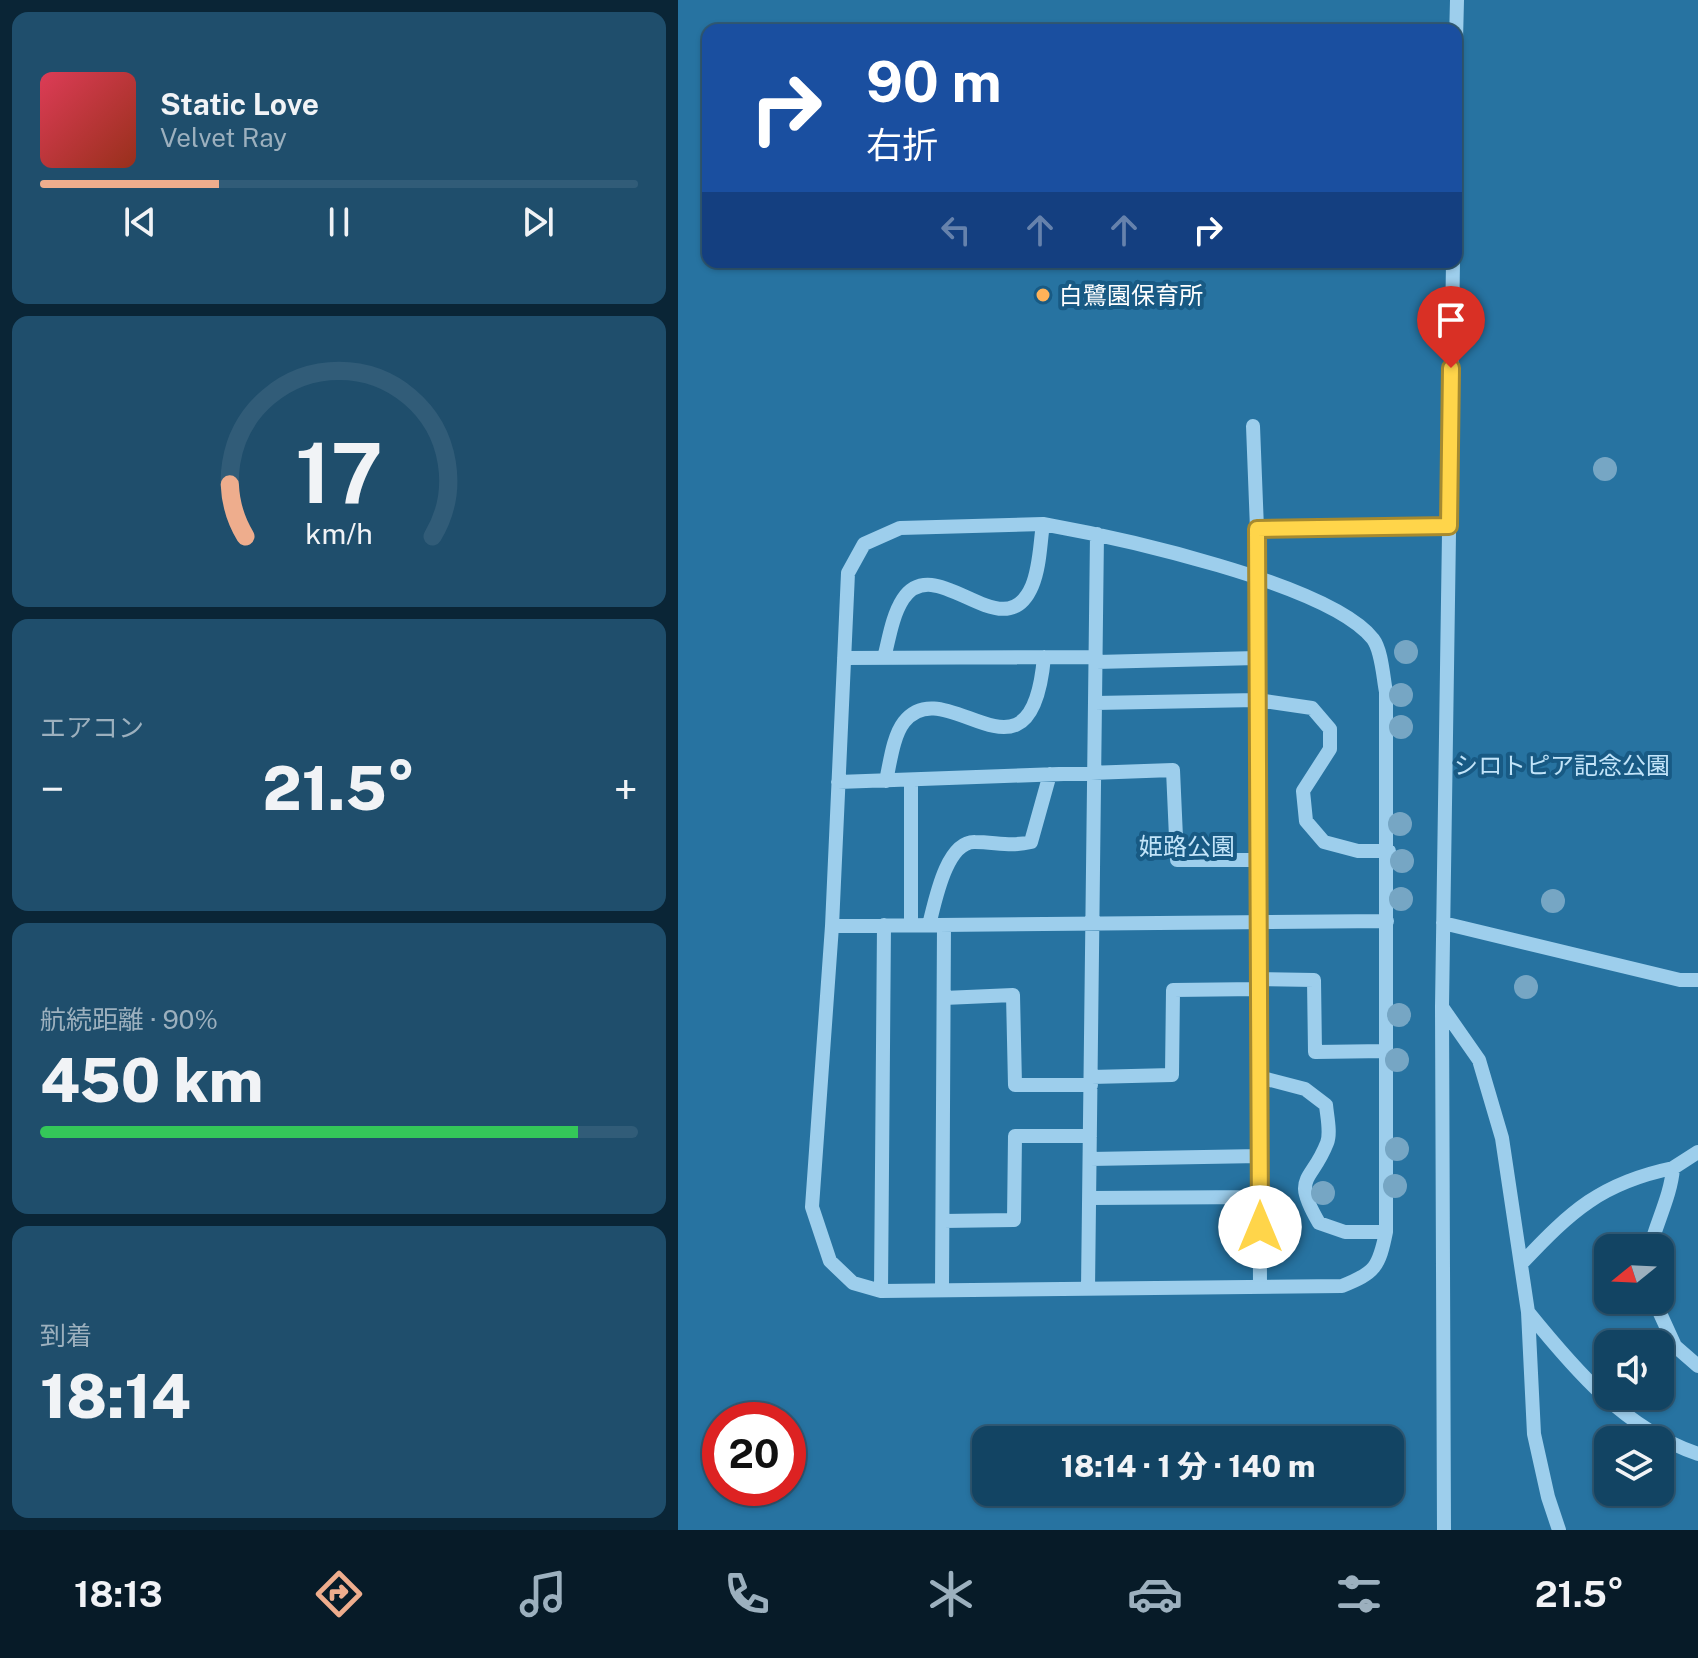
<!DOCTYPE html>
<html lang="ja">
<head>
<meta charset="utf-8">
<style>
  body { margin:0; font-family:"Public Sans","Noto Sans JP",sans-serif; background:#1f4e6c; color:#f1f3f6; height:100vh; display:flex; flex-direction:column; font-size:30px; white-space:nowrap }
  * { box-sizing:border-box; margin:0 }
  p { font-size:26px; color:#9cb0be }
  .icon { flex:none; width:44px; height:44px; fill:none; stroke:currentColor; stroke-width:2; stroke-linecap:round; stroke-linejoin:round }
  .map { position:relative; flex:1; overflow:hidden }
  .side { display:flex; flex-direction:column; gap:12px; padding:12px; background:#0a2536; width:678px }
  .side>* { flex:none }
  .hud { position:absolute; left:24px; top:24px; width:760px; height:244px; border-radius:16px; box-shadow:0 2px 6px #0004,0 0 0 2px #315c78; background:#1a4fa0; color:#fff; overflow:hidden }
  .needle { width:52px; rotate:252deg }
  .tools { position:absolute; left:916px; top:1234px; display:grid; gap:16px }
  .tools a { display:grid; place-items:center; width:80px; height:80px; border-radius:16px; background:#124463; box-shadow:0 2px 6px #0004,0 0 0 2px #315c78; font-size:40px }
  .speed { position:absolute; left:24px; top:1402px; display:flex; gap:16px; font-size:40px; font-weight:700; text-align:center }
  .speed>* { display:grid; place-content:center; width:104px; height:104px; border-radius:50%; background:#124463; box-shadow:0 2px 6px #0004,0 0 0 2px #315c78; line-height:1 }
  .speed .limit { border:12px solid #d22; background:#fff; color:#111 }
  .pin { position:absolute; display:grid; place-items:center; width:68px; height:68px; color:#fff; margin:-82px -34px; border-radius:50% 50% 50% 0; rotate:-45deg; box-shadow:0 0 8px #0007 }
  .pin .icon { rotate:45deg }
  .me { position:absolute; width:88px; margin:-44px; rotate:0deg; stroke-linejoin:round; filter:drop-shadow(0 0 6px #0008) }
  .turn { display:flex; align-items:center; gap:28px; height:168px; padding:0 32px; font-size:36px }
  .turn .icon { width:104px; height:104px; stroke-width:2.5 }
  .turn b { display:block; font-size:56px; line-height:68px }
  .lanes { display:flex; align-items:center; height:76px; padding:0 32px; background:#0003; justify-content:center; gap:40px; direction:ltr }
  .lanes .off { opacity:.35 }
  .big { font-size:60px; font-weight:800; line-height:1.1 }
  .side .card { flex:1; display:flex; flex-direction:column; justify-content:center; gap:12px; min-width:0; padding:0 28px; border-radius:16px; background:#1f4e6c }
  .side .dial { align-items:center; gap:0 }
  .dial svg { height:208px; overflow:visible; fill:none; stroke:#315c78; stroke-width:7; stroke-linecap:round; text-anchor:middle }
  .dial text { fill:#f1f3f6; stroke:none }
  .song { display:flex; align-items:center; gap:24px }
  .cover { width:96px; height:96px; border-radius:12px; background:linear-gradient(135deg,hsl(350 70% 55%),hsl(10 70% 35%)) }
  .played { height:8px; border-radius:4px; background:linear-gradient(90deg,#eead8d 30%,#315c78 30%) }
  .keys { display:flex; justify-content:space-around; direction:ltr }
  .heat { display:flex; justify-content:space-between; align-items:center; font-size:44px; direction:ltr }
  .charge { height:12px; border-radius:6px; background:linear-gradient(90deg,#34c759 90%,#315c78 0) }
  .trip { position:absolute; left:294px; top:1426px; width:432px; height:80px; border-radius:16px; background:#124463; box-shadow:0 2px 6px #0004,0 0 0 2px #315c78; font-weight:800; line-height:80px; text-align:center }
  .tab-bar { display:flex; height:128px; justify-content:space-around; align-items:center; background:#071b28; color:#9cb0be }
  .tab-bar .icon { width:56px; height:56px }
  .tab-bar .active { color:#eead8d }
  .tab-bar b { font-size:36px; color:#f1f3f6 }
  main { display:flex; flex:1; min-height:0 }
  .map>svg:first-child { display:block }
  .green { fill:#2773a1; fill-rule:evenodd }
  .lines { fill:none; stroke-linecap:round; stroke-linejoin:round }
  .minor { stroke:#9dceec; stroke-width:14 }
  .tree { fill:#76a6c4 }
  .route-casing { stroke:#a68a30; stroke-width:20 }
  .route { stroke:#ffd54a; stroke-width:14 }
  .poi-dot { fill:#ffb258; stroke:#185a84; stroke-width:3 }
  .labels { text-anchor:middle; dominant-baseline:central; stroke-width:8; stroke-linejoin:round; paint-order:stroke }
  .poi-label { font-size:24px; fill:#fff; stroke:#185a84; text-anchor:start }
  .park-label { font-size:24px; fill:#c2e4f9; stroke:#185a84 }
</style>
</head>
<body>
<main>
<section class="side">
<div class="card">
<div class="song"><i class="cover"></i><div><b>Static Love</b><p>Velvet Ray</p></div></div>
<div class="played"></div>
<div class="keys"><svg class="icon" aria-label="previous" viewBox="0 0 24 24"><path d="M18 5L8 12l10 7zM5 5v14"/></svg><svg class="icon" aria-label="pause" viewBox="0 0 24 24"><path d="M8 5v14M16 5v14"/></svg><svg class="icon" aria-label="next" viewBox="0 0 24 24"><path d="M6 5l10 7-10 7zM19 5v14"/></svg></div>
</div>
<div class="card dial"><svg viewBox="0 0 100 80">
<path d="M14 69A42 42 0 1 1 86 69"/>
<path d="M14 69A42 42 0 0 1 8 49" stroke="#eead8d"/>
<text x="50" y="56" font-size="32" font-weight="700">17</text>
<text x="50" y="72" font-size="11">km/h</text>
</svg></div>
<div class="card"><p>エアコン</p>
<div class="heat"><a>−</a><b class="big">21.5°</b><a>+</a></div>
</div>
<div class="card"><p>航続距離 · 90%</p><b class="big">450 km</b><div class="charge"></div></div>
<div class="card"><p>到着</p><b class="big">18:14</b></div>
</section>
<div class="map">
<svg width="1020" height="1530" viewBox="0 0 1020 1530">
  <rect width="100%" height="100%" fill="#185a84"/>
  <path class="green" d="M0 0H1020V1530H0ZM30 30H778V262H30ZM930 1248H982V1300H930ZM930 1344H982V1396H930ZM42 1420H110V1488H42ZM308 1440H712V1492H308ZM930 1440H982V1492H930Z"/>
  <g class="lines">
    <path class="minor" d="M778 40 779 0
      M575 426 579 529 582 1287
      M365 524C437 537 651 583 695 639 704 651 705 677 708 692V1232C701 1267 697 1273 664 1286L203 1291 175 1283 152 1261 134 1207 154 926 170 573 186 544 222 528Z
      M579 529 771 526
      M166 658 418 657
      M206 658C211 639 214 616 225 599 258 549 326 652 354 586 362 567 362 544 365 524
      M418 662 579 658
      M417 703 579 700 634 708 652 729V749L625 791 628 821 646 842 680 851H711
      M233 780V925
      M208 781C212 763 215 736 226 722 268 668 353 802 366 657
      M160 782 495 770 499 860H579
      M765 923 1002 980H1020
      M251 925C257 902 268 841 297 842 318 842 332 847 353 842L372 774
      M154 926 709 921
      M580 979 636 980 637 1052 708 1051
      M266 998 335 995 337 1085H413
      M764 1007 801 1060 824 1138 850 1312 856 1434 870 1497 881 1530
      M413 1077 494 1075 495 990 581 989
      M581 1077 627 1089 648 1105C649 1116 653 1133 649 1143 633 1184 613 1175 641 1223L667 1232H708
      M412 1159 582 1156
      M412 1198 582 1197
      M265 1221 336 1220 337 1136H412
      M972 1248C979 1221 993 1195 995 1168L1020 1152
      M844 1263C893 1211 923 1183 995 1168
      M410 1289 419 534
      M264 1290 266 925
      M203 1291 206 925
      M976 1300 997 1346 1020 1366
      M850 1312C897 1370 947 1429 1020 1454
      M766 1530 764 1007 775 262"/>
  </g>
  <g class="tree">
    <circle cx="927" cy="469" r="12"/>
    <circle cx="728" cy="652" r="12"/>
    <circle cx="723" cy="695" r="12"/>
    <circle cx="723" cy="727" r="12"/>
    <circle cx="722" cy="824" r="12"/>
    <circle cx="724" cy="861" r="12"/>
    <circle cx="723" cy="899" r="12"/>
    <circle cx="875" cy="901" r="12"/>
    <circle cx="848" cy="987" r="12"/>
    <circle cx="721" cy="1015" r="12"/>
    <circle cx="719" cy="1060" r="12"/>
    <circle cx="719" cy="1149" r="12"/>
    <circle cx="717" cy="1186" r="12"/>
    <circle cx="645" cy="1193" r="12"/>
  </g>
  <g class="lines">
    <defs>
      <path id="route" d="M582 1227 579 529 771 526 773 368"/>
    </defs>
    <use href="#route" class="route-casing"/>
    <use href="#route" class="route"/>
  </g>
  <circle class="poi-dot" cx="365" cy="295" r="8"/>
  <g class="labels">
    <g class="poi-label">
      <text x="381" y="295">白鷺園保育所</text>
    </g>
    <g class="park-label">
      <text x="884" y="765">シロトピア記念公園</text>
      <text x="509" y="846">姫路公園</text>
    </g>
  </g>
</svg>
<div class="tools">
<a><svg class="needle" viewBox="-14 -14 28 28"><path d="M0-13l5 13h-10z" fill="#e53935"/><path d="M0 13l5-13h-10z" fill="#9cb0be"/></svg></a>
<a><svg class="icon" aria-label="sound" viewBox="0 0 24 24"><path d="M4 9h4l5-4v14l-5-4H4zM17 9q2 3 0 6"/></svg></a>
<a><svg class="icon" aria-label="layers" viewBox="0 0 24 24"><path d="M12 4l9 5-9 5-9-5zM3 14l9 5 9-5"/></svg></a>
</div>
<div class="speed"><div class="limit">20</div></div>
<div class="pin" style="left:773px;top:368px;background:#d93025"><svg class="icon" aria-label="arrive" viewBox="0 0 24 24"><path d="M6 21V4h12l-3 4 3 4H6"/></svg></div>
<svg class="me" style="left:582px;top:1227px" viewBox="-20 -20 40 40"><circle r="19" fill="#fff"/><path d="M0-13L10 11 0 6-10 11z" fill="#ffd54a"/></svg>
<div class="trip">18:14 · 1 分 · 140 m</div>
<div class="hud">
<div class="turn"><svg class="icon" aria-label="right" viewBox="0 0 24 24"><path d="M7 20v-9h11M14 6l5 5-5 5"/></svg><div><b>90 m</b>右折</div></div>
<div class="lanes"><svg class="icon off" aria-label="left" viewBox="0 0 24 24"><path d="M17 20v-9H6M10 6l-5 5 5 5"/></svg><svg class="icon off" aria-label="ahead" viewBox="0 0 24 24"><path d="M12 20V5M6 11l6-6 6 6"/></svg><svg class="icon off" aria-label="ahead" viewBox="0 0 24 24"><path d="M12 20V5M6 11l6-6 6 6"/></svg><svg class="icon" aria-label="right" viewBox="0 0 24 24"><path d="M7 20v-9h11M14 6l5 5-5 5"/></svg></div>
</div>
</div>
</main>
<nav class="tab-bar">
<b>18:13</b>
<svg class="icon active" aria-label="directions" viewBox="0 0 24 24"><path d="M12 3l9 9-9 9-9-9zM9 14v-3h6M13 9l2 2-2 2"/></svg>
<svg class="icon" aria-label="music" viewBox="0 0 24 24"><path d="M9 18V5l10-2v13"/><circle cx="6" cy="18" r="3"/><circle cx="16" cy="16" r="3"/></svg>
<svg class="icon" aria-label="phone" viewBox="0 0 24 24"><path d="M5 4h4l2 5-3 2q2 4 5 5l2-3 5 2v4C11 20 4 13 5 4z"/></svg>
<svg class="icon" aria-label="climate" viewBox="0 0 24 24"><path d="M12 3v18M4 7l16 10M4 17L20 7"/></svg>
<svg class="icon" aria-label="car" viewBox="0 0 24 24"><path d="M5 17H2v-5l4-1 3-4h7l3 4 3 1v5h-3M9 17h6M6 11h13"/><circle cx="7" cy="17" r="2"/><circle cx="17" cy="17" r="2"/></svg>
<svg class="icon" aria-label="filters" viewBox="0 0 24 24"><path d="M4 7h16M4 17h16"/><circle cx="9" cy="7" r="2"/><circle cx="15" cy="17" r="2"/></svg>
<b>21.5°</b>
</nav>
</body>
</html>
